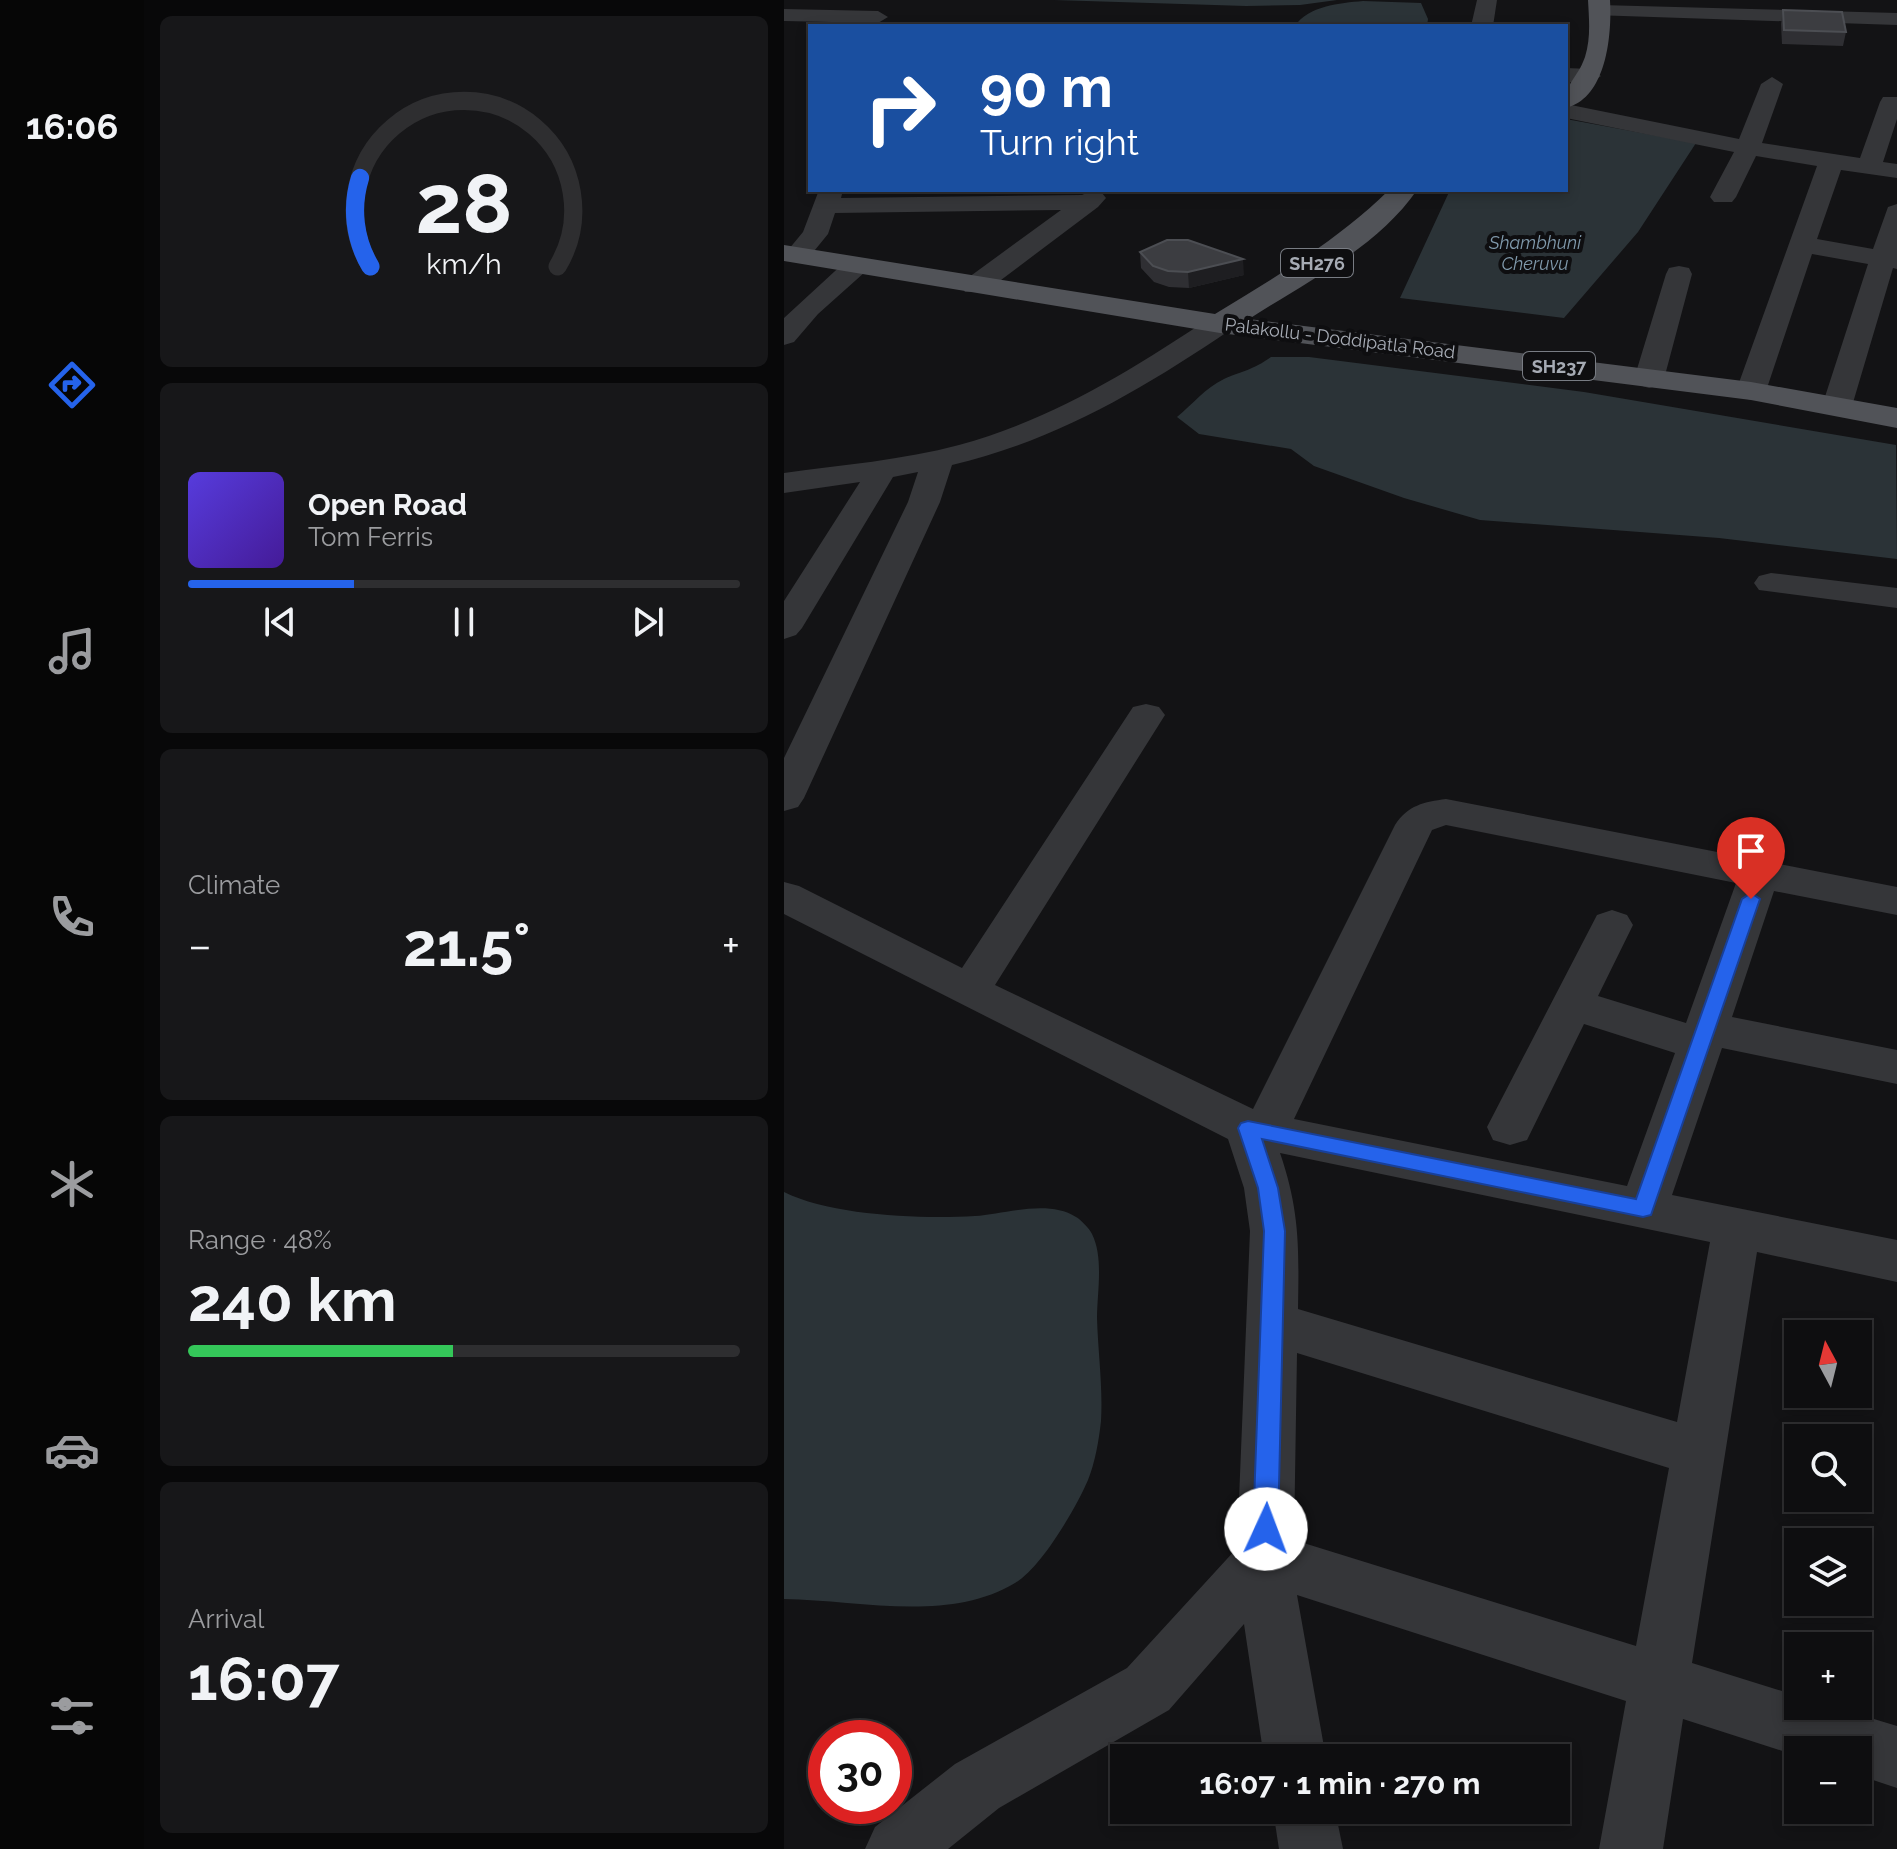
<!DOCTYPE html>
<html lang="en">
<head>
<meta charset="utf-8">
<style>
  body { margin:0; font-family:Raleway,sans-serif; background:#171719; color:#f1f3f6; height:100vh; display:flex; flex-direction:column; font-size:30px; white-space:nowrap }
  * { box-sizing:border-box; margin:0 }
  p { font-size:26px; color:#9b9c9f }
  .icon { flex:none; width:44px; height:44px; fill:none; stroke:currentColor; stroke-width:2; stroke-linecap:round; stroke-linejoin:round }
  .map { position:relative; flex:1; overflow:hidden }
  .panel { display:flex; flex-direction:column; gap:16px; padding:16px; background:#080809; width:640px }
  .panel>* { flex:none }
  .guide { position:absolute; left:24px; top:24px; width:760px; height:168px; border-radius:0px; box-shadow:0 4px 12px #0003,0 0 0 2px #2e2e30; background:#1a4fa0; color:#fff; overflow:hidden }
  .needle { width:52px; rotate:353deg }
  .fabs { position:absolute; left:1000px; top:1320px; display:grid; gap:16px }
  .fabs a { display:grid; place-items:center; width:88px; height:88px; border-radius:0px; background:#0e0e10; box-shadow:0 4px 12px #0003,0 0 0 2px #2e2e30; font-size:40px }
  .speed { position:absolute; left:24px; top:1720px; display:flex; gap:16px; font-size:40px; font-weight:700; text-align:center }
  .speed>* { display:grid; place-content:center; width:104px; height:104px; border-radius:50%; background:#0e0e10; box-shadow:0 4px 12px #0003,0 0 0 2px #2e2e30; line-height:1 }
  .speed .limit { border:12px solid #d22; background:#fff; color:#111 }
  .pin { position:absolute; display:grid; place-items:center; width:68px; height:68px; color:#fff; margin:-82px -34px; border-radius:50% 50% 50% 0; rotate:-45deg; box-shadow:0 0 8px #0007 }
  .pin .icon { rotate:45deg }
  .me { position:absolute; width:88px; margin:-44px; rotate:2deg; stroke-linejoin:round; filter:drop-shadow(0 0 6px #0008) }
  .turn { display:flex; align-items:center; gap:28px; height:168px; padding:0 40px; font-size:36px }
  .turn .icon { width:104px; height:104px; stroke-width:2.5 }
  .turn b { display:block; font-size:56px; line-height:68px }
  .big { font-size:60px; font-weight:700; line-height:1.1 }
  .panel .widget { flex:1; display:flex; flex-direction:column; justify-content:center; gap:12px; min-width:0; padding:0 28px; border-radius:12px; background:#171719 }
  .panel .dial { align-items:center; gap:0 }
  .dial svg { height:208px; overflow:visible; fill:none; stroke:#2e2e30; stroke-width:7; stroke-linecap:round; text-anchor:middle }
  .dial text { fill:#f1f3f6; stroke:none }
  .song { display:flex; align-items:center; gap:24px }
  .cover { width:96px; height:96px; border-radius:12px; background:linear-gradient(135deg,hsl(250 70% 55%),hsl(260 70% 35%)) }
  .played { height:8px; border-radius:4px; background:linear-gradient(90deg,#2563eb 30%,#2e2e30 30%) }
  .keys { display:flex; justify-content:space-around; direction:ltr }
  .heat { display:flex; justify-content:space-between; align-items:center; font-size:44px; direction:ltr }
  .charge { height:12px; border-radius:6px; background:linear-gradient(90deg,#34c759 48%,#2e2e30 0) }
  .trip { position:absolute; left:326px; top:1744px; width:460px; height:80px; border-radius:0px; background:#0e0e10; box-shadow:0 4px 12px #0003,0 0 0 2px #2e2e30; font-weight:700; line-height:80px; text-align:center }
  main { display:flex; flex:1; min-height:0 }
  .tabs { display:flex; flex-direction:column; width:144px; justify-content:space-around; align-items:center; background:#060606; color:#9b9c9f }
  .tabs .icon { width:56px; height:56px }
  .tabs .selected { color:#2563eb }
  .tabs b { font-size:36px; color:#f1f3f6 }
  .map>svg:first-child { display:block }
  .water { fill:#2b3337 }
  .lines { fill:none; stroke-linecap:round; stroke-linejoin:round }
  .minor { fill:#353639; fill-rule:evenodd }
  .major { fill:#515358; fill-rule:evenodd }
  .wall { fill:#2f2f33 }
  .shaded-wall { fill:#1e1e21 }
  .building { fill:#3c3d41; stroke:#4c4e53; stroke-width:2 }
  .route { fill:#2563eb; stroke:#184099; stroke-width:2 }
  .labels { text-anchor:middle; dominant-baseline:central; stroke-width:8; stroke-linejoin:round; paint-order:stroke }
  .far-water-label { font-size:18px; font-style:italic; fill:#809aac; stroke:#0e0e10 }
  .shield { fill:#0e0e10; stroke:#787c83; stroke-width:2 }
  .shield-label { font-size:18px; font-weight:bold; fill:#a6abb4 }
  .far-street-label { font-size:18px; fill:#a6abb4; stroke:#0e0e10 }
</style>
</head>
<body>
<main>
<nav class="tabs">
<b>16:06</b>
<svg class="icon selected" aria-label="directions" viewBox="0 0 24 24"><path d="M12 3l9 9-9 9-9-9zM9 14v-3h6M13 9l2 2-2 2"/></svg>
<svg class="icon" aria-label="music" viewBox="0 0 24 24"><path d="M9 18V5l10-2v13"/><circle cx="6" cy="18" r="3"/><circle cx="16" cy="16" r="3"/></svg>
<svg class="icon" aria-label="phone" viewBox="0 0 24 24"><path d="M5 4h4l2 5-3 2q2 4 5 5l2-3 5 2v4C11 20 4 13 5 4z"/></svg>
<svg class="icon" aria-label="climate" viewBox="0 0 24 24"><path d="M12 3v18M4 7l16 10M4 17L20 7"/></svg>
<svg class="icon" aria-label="car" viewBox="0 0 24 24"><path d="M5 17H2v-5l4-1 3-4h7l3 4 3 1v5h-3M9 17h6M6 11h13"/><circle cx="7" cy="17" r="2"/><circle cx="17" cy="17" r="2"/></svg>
<svg class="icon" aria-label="filters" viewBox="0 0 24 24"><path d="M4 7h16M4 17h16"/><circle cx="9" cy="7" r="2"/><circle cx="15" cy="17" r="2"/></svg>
</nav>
<section class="panel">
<div class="widget dial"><svg viewBox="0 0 100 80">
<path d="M14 69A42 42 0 1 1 86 69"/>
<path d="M14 69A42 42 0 0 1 10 35" stroke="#2563eb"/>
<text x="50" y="56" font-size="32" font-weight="700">28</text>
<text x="50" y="72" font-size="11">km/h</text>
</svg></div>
<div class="widget">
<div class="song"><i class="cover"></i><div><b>Open Road</b><p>Tom Ferris</p></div></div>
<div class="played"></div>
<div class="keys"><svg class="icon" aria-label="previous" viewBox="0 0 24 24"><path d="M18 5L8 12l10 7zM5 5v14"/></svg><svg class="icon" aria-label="pause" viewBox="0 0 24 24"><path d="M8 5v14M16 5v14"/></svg><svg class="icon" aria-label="next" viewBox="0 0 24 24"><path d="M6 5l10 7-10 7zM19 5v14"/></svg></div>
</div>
<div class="widget"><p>Climate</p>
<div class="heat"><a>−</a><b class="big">21.5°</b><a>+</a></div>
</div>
<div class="widget"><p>Range · 48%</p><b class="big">240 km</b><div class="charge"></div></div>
<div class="widget"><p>Arrival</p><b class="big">16:07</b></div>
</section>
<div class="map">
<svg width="1113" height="1849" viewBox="0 0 1113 1849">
  <rect width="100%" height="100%" fill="#131315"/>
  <path class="water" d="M270 0H553L516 5 462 6Z
    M579 1 637 3 644 19 643 26H511C524 6 556 3 579 1Z
    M782 119 912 143 854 232 780 318 616 298 666 190H782Z
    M487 357H525L800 392 1112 445 1113 559 935 538 696 520 620 498 530 466 507 449 415 434 393 417C409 404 421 388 440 379 458 371 469 370 487 357Z
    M0 1192C48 1216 137 1219 191 1216 221 1214 264 1199 292 1217 296 1219 306 1229 308 1234 320 1258 313 1293 313 1318 314 1352 319 1387 317 1421 315 1440 311 1463 304 1480 292 1508 257 1568 231 1583 165 1623 74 1600 0 1599Z"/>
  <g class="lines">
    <path class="minor" d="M693 0H713L709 26H687Z
      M816 5 1113 13V25L809 15 806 11Z
      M0 9 94 11 104 17 94 23 0 21Z
      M782 68 806 69 817 76 806 83 782 82Z
      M988 77 999 84 978 143 1076 158 1096 102 1099 97H1113V119L1099 162 1113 164V178L1057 170 1033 239 1089 249 1104 207 1113 204V269L1109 268 1068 406 1064 412 1053 415 1042 412 1038 406 1084 264 1028 254 982 391 977 397 967 400 957 397 952 391 1033 166 972 156 952 197 948 202H930L926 197 950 152 782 118V104L955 139 977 84Z
      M35 190H59L57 198 298 195 309 190 318 193 322 198 314 207 201 292H181L177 286 181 280 277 210 51 213 44 234 22 261H4L0 255 19 232Z
      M72 258 81 260 85 266 81 272 34 314 10 342 0 345V318L63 260Z
      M895 266 905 268 908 274 880 379 875 385 865 388 855 385 850 379 882 274 885 268Z
      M436 316 446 318 450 324 446 330C359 389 271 441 168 465L156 502 20 798 14 807 0 811V758L124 502 134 472 109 477 18 628 12 635 0 639V601L76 482 0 493V473C58 465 119 460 175 445 267 420 348 370 426 318Z
      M987 573 1113 588V608L975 590 970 583 975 576Z
      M362 704 375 707 381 715 211 985 469 1109 611 825C624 805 640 802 662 799L1113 887V915L990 891 948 1017 1113 1050V1084L938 1048 888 1195 1113 1240V1282L973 1252 908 1663 1014 1696V1706H1047L1113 1726V1788L1074 1775V1750H1014V1756L899 1719 879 1849H815L842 1701 513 1595 542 1758H480L460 1624 385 1710 215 1808 164 1849H81L91 1827 171 1764 343 1668 453 1548 466 1231 460 1188 444 1139 0 914V882L15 886 178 968 349 707ZM662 825 952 883 902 1023 814 996 849 925 843 915 828 910 813 915 703 1127 709 1140 726 1145 743 1140 800 1024 891 1053 843 1186 510 1119 648 830ZM496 1153 926 1242 893 1422 514 1309C515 1249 516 1211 496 1153ZM513 1353 885 1468 852 1646 510 1540Z
      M489 1810H551L559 1849H495Z"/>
    <path class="major" d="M804 0H826C828 34 823 98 782 108 782 78 792 82 801 57 807 38 805 19 804 0Z
      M605 190H633C593 248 522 282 465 319L967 382 1113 408V428L967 400 436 333 0 261V245L431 314C493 276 553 241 605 190Z"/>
  </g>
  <path class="wall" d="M999 10 1062 32 1059 46 998 44 997 24Z
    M356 252 460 275 405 288 385 287 370 282 357 268Z"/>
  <path class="shaded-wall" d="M459 259 460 275 405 288 404 272Z"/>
  <path class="building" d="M999 10 1058 12 1062 32 1000 30Z
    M383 240H404L459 259 404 272 384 271 369 266 356 252Z"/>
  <path class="route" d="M967 893 976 899 867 1215 859 1217 478 1139 494 1188 501 1231 494 1529 490 1537 482 1540 473 1537 469 1529 480 1231 474 1188 454 1128 457 1123 464 1121 852 1199 958 899Z"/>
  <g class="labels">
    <g class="far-water-label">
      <text x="751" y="242">Shambhuni<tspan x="751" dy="21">Cheruvu</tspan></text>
    </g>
    <g class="shield">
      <rect x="497" y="249" width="72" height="28" rx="6"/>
      <rect x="739" y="352" width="72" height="28" rx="6"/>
    </g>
    <g class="shield-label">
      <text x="533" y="263">SH276</text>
      <text x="775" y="366">SH237</text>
    </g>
    <g class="far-street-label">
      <text transform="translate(556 338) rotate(7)">Palakollu - Doddipatla Road</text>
    </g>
  </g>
</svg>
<div class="fabs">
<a><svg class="needle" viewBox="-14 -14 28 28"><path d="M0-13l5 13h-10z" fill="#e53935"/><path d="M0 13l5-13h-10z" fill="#9b9c9f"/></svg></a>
<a><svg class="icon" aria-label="search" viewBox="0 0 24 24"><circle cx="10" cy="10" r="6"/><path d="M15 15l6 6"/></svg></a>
<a><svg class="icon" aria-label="layers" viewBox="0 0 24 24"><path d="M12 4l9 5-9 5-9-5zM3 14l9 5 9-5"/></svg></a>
<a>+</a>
<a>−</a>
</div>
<div class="speed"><div class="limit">30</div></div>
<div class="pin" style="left:967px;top:899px;background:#d93025"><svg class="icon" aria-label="arrive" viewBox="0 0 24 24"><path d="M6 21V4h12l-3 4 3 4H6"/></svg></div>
<svg class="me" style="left:482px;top:1529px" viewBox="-20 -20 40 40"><circle r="19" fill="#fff"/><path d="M0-13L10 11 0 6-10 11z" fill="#2563eb"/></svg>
<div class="trip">16:07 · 1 min · 270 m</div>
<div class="guide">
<div class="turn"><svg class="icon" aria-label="right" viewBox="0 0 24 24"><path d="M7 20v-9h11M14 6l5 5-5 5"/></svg><div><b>90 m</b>Turn right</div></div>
</div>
</div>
</main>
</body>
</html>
